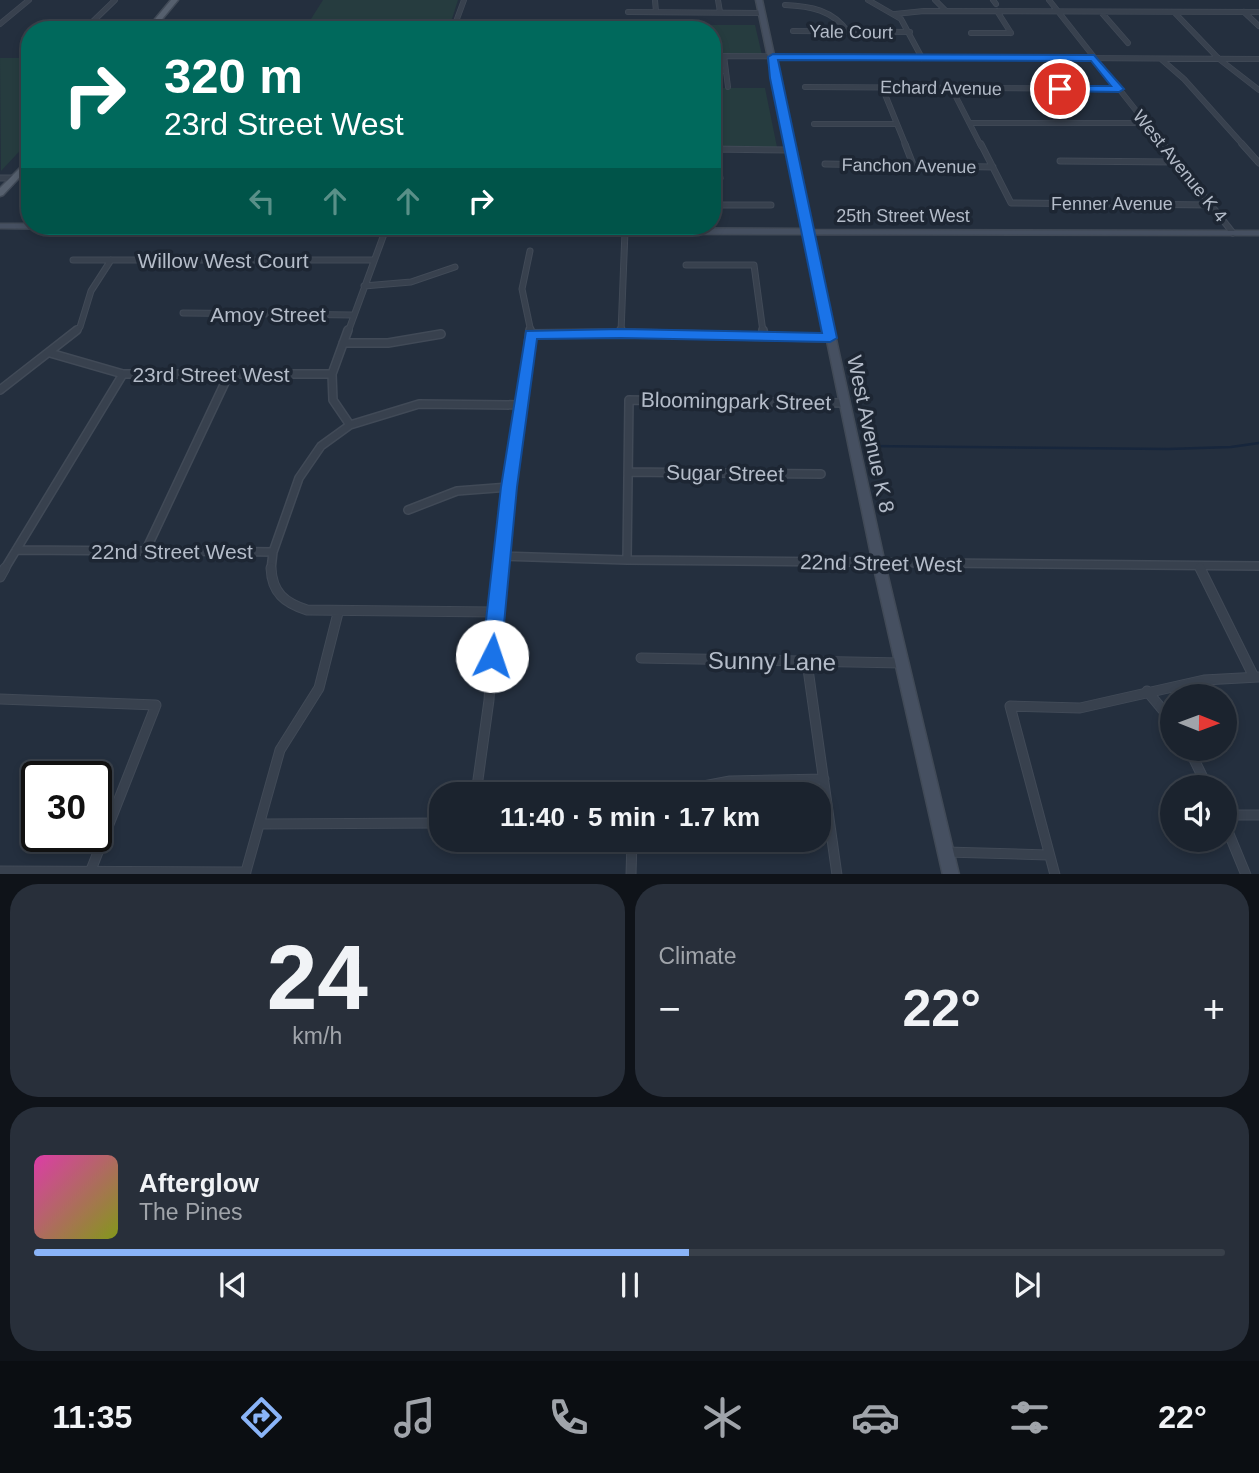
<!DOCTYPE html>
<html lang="en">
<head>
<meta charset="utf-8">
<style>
  body { margin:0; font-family:Arial,sans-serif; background:#282f3a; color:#f1f3f6; height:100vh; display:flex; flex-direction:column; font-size:26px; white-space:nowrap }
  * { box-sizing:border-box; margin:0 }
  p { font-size:23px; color:#a0a4aa }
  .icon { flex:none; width:38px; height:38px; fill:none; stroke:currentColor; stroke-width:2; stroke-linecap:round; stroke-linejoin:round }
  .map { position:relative; height:874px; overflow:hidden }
  .details { display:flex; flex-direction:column; gap:10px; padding:10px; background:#0f1319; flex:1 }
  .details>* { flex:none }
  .banner { position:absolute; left:21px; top:21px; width:700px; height:214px; border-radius:28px; box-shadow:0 4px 10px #0003,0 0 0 2px #39404a; background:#00695c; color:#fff; overflow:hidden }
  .needle { width:46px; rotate:91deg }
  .buttons { position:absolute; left:1160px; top:684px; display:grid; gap:14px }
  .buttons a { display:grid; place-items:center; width:77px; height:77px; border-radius:50%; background:#1b232e; box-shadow:0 4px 10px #0003,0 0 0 2px #39404a; font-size:35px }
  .speed { position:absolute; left:21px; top:761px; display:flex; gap:14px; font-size:35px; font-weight:700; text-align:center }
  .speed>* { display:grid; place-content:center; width:91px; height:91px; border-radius:50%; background:#1b232e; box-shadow:0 4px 10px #0003,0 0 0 2px #39404a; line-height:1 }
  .speed .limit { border:4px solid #111; border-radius:10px; background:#fff; color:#111 }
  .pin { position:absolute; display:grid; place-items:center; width:60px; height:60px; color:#fff; margin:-30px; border:4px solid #fff; border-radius:50%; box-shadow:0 2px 7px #0007 }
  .me { position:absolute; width:77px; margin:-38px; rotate:4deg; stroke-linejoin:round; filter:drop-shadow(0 0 5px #0008) }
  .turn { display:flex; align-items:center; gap:24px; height:147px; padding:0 28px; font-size:32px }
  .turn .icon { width:91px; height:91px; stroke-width:2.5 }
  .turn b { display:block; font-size:49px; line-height:60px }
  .lanes { display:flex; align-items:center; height:66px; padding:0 28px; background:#0003; justify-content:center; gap:35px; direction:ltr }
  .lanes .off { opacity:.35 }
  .big { font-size:52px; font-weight:800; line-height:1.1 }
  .details .tile { flex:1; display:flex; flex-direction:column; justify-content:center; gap:10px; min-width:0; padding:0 24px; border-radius:28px; background:#282f3a }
  .details .dial { align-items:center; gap:0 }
  .dial b { font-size:91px; line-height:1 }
  .song { display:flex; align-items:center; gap:21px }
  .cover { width:84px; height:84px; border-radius:10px; background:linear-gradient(135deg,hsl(320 70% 55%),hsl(70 70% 35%)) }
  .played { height:7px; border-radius:4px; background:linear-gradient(90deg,#8ab4f8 55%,#39404a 55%) }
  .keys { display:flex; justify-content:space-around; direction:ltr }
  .heat { display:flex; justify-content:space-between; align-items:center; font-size:38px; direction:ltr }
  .details .tiles { flex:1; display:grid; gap:10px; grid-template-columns:1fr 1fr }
  .tile:last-child { grid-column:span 2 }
  .trip { position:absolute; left:429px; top:782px; width:402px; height:70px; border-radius:28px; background:#1b232e; box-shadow:0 4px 10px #0003,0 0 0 2px #39404a; font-weight:800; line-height:70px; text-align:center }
  .tab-bar { display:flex; height:112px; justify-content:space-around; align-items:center; background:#0b0e12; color:#a0a4aa }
  .tab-bar .icon { width:49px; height:49px }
  .tab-bar .on { color:#8ab4f8 }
  .tab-bar b { font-size:32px; color:#f1f3f6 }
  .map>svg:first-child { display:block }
  .green { fill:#263c3f }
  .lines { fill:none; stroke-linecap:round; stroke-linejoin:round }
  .stream { stroke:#17263c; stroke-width:2.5 }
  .street-far3-casing { stroke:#414a57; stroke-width:6 }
  .street-far2-casing { stroke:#414a57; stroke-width:7 }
  .street-far1-casing { stroke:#414a57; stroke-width:10 }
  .street-casing { stroke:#414a57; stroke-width:11 }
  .secondary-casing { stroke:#414a57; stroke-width:3 }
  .primary-casing { stroke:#414a57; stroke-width:3 }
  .street-far3 { stroke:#38414e; stroke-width:4.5 }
  .street-far2 { stroke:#38414e; stroke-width:5 }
  .street-far1 { stroke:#38414e; stroke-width:7 }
  .street { stroke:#38414e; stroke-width:9 }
  .secondary { fill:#465061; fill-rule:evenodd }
  .primary { fill:#56606e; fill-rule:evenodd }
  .route { fill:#1a73e8; stroke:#114b97; stroke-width:2 }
  .labels { text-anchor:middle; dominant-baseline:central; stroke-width:7; stroke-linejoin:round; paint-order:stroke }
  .far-street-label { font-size:18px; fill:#b4bcc9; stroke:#1d2633 }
  .street-label { font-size:21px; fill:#b4bcc9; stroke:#1d2633 }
  .near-street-label { font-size:24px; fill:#b4bcc9; stroke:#1d2633 }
</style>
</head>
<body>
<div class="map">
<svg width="1259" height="875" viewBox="0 0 1259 875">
  <rect width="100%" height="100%" fill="#242f3e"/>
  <path class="green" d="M323 0H458L450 25H755L762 55H712V30H304Z
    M0 58H30V140L1 171Z
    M712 88H765L777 147H712Z"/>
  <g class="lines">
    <path class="stream" d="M867 446 1168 449 1231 447 1259 443"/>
    <defs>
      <path id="street-far3" d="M655 0 656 12
        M718 0 720 12
        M868 0 901 19 922 58
        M935 0 946 11
        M993 0 996 4
        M1049 0 1164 146
        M785 5C810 6 833 10 848 32
        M997 11 1011 33
        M628 12 762 13
        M1101 12 1128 43
        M1174 12 1219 59 1259 90
        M1244 12 1259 26
        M895 14 924 11 1259 12
        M0 24 29 0
        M454 27 464 0
        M84 30 115 0
        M793 31 910 32
        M971 33H1011
        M1161 59 1184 79 1244 146
        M712 71H726
        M728 87 724 56 1259 59
        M805 87 1119 89
        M882 87 906 146
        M952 89 981 146
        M970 123H1146
        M814 124H897"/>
      <path id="street-far2" d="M905 144 914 167
        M981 144 1011 203 1213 205
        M1163 144 1233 233
        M1242 144 1259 163
        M712 149 791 150
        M713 149 720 178
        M1060 161 1176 162
        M825 164 993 167
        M0 178H14
        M712 205H771
        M530 251 522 289 531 332
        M73 260H372
        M686 265H754L763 332
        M364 286 411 282 455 267
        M183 313 353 315
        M75 332 80 327 91 291 111 260
        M348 332 387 226
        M621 332 625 231"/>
      <path id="street-far1" d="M763 330 764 336
        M621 333V330
        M531 334 621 333 830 338
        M343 343H388L441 334
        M50 353 123 374H332
        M0 390 77 330
        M350 425 419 404 521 405
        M628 472 821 474
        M408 510 457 491 509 487
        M16 550 273 552 271 570
        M145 552 229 374
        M273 552 299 478 321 446 350 425 333 400 332 374 348 330
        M503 556 627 560 1259 566
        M627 560 629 400 844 403
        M1199 566 1201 570
        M4 570 123 374
        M501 570 530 330"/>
      <path id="street" d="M271 568C272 593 285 603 307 610L494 612
        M1200 568 1254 677
        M0 577 5 568
        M641 658 902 663
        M807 662 837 875
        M1147 691 1172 721
        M0 699 156 705 89 875
        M1189 749 1208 788
        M476 794 489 700 494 612 501 568
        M661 794 730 781 824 779
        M1225 815H1259
        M260 824 441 823
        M1225 824 1246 875
        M946 852 1048 855
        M0 871 246 872
        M245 875 280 750 319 688 338 613
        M631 875 632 840
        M1055 875 1010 706 1080 708 1204 680 1259 677"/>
      <path id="secondary" d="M756 0H762L812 230 1259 231V235L813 234 885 564 959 875H943L873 564 805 234 385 233 0 228V224H30V226L804 229Z"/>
      <path id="primary" d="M171 0H178L153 30H146Z
        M30 158V166L3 195 0 196V188Z"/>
    </defs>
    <use href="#street-far3" class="street-far3-casing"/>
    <use href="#street-far2" class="street-far2-casing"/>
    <use href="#street-far1" class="street-far1-casing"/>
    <use href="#street" class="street-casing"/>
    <use href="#secondary" class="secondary-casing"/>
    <use href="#primary" class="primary-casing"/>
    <use href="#street-far3" class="street-far3"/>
    <use href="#street-far2" class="street-far2"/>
    <use href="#street-far1" class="street-far1"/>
    <use href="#street" class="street"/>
    <use href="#secondary" class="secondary"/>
    <use href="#primary" class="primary"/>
  </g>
  <path class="route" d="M773 54 1094 55 1124 89 1119 92 1056 91 1055 89 1060 86H1111L1091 61 778 60 837 338 830 342 621 338 537 339 517 487 501 656 498 662 492 664 485 662 482 656 501 487 526 331 621 329 822 333 770 78 768 57Z"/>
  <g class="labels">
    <g class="far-street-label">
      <text transform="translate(851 32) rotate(1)">Yale Court</text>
      <text transform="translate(941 88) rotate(1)">Echard Avenue</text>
      <text transform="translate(909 166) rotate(1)">Fanchon Avenue</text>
      <text transform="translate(1180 166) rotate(51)">West Avenue K 4</text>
      <text x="1112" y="204">Fenner Avenue</text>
      <text x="903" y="216">25th Street West</text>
    </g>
    <g class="street-label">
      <text x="223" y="260">Willow West Court</text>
      <text x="268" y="314">Amoy Street</text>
      <text x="211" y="374">23rd Street West</text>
      <text transform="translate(736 401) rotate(1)">Bloomingpark Street</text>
      <text transform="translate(871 434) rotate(78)">West Avenue K 8</text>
      <text transform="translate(725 473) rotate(1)">Sugar Street</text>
      <text x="172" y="551">22nd Street West</text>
      <text transform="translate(881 563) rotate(1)">22nd Street West</text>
    </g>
    <g class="near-street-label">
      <text transform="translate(772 661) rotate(1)">Sunny Lane</text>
    </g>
  </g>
</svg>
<div class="buttons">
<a><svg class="needle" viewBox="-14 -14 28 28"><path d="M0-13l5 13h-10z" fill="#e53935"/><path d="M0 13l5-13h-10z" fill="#a0a4aa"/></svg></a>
<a><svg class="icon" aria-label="sound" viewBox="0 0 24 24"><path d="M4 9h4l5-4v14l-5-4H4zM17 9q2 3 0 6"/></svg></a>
</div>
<div class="speed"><div class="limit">30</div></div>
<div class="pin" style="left:1060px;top:89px;background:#d93025"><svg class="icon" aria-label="arrive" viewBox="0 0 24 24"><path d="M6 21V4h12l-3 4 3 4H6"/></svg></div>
<svg class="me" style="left:492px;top:656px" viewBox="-20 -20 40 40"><circle r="19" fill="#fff"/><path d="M0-13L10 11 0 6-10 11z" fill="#1a73e8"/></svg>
<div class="trip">11:40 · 5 min · 1.7 km</div>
<div class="banner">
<div class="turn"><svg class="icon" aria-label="right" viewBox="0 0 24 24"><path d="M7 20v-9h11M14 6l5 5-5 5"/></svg><div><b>320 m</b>23rd Street West</div></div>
<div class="lanes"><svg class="icon off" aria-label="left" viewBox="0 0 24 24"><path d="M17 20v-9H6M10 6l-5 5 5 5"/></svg><svg class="icon off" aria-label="ahead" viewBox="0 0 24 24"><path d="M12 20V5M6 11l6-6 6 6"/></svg><svg class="icon off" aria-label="ahead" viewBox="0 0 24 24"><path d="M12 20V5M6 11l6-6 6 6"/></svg><svg class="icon" aria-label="right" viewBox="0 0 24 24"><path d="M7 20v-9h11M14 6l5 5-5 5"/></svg></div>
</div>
</div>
<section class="details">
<div class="tiles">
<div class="tile dial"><b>24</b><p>km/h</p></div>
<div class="tile"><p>Climate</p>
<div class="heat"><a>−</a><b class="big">22°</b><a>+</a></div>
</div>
<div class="tile">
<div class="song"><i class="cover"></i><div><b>Afterglow</b><p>The Pines</p></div></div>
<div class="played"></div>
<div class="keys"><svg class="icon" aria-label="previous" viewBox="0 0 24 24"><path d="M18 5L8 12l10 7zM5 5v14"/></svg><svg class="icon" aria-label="pause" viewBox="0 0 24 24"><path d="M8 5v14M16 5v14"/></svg><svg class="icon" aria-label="next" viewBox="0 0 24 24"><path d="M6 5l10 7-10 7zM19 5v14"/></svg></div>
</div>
</div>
</section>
<nav class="tab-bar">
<b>11:35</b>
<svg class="icon on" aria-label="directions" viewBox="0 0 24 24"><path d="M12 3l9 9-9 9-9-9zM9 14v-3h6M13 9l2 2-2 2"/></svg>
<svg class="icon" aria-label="music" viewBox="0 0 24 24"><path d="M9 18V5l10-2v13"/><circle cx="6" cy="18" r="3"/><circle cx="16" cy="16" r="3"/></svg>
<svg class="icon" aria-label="phone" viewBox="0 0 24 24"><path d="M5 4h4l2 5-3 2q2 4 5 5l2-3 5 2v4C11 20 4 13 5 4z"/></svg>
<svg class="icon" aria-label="climate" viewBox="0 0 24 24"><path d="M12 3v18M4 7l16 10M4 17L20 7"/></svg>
<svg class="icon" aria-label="car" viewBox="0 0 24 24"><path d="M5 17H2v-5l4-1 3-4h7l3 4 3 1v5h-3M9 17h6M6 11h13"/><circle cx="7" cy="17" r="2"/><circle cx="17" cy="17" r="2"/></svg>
<svg class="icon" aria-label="filters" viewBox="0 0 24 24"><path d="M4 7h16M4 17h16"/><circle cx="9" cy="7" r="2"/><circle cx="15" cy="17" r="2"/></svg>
<b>22°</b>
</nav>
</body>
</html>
